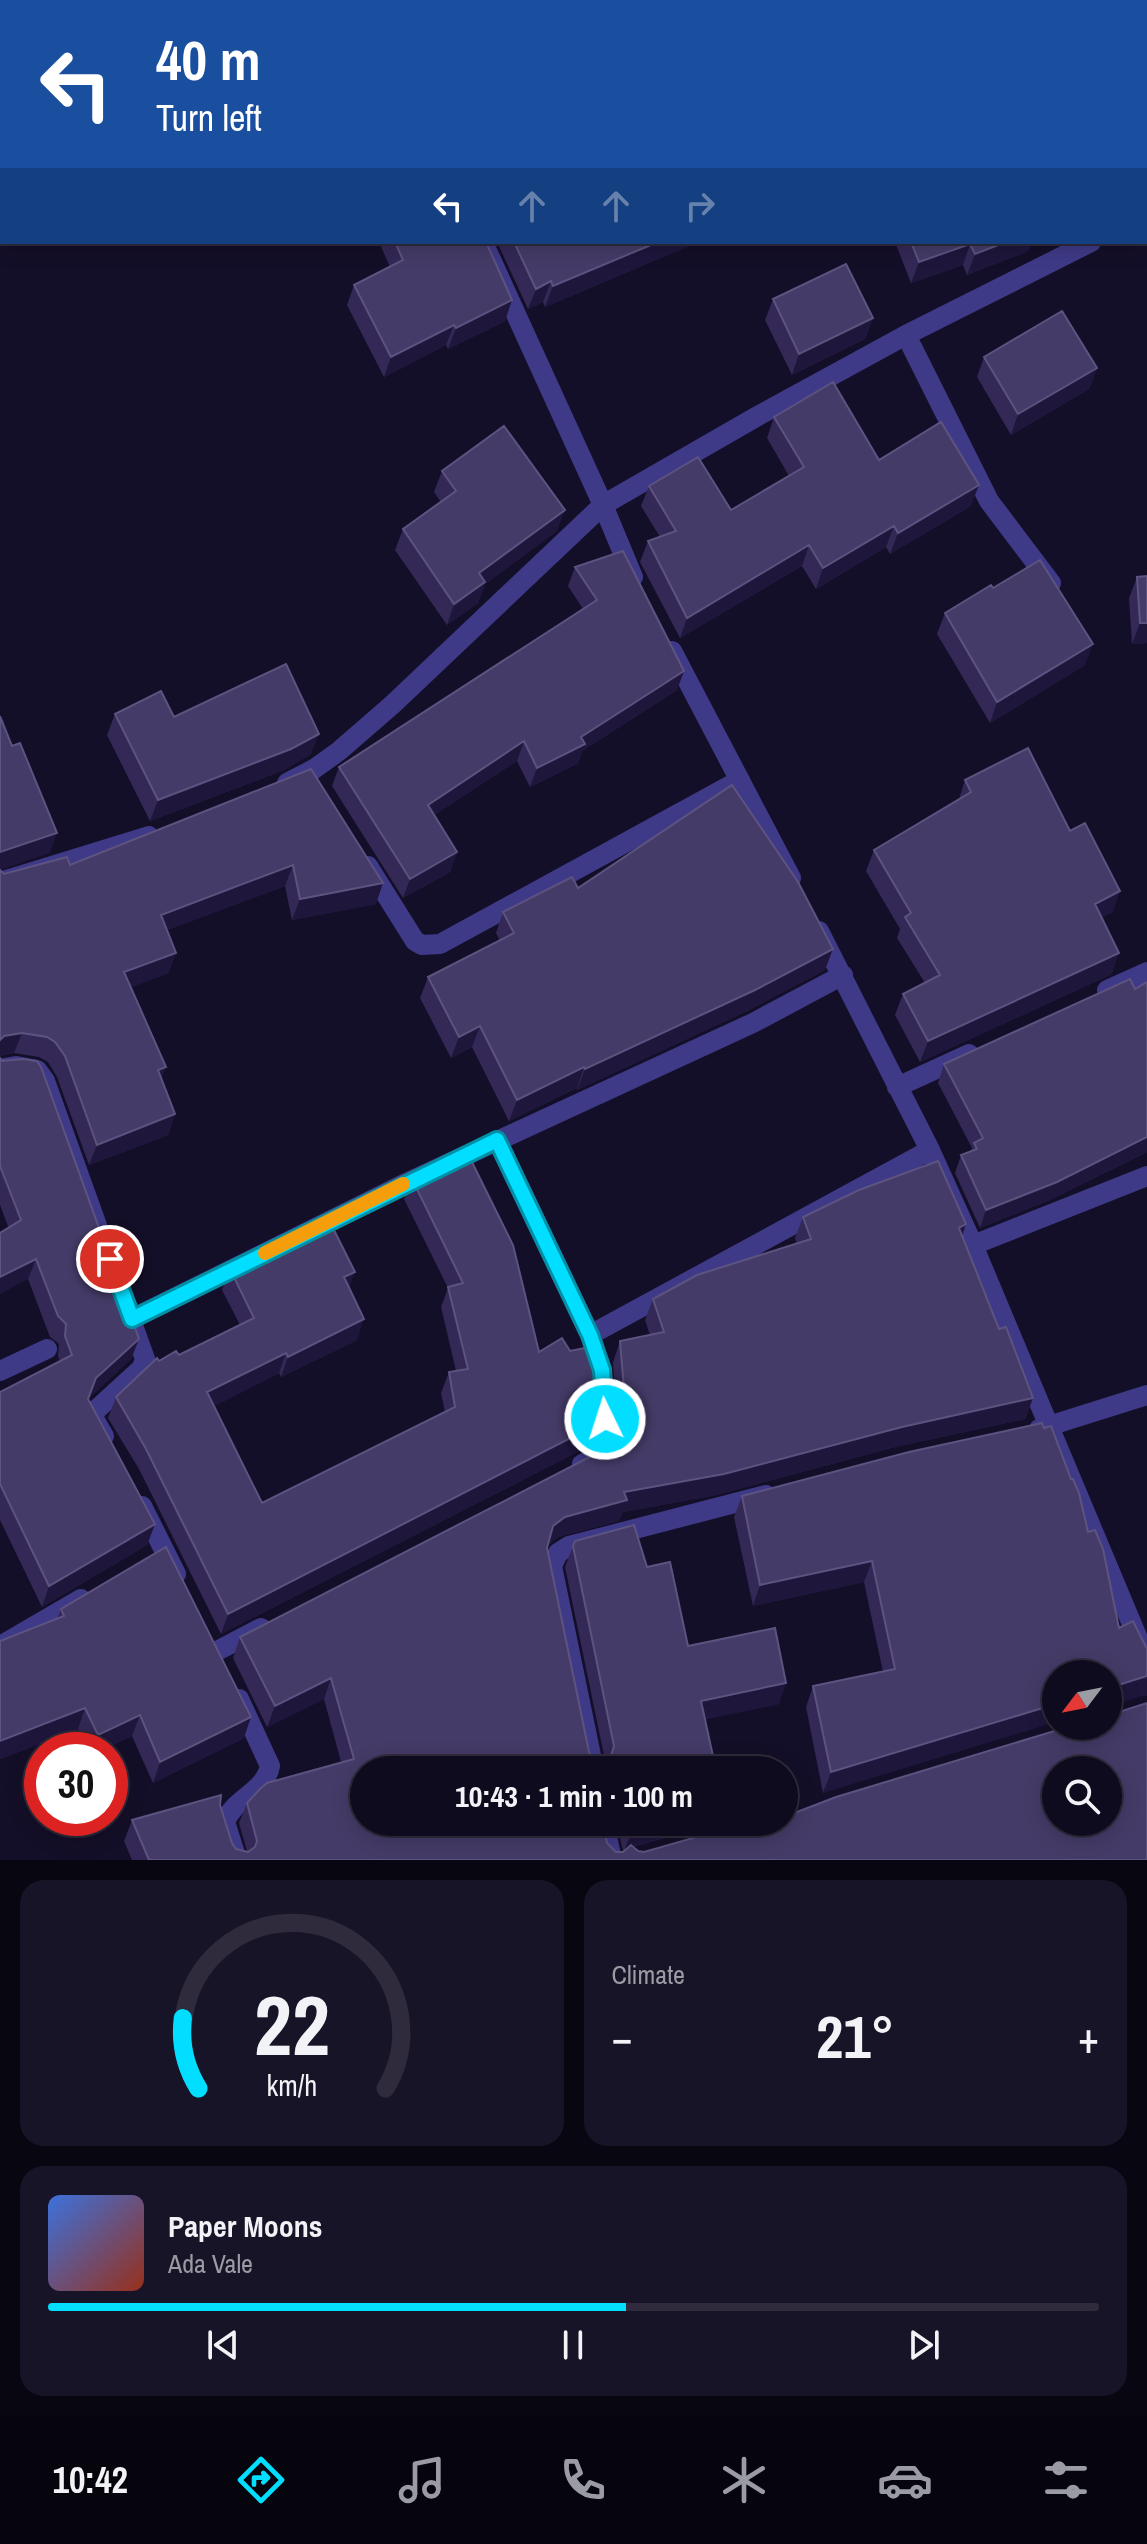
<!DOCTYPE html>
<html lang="en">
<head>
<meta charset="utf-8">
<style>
  body { margin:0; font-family:"Archivo Narrow",sans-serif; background:#181427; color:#f1f3f6; height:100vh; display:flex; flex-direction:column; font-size:30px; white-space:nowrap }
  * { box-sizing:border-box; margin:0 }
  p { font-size:26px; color:#9b9ba4 }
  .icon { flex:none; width:44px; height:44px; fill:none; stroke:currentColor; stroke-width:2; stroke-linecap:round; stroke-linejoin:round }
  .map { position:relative; height:1860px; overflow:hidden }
  .sheet { display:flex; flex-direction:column; gap:20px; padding:20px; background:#080610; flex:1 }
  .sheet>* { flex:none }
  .guide { position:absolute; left:0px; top:0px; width:1148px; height:244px; box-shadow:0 4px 20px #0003,0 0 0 2px #2f2b3c; background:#1a4fa0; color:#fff; overflow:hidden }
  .needle { width:52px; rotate:238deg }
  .controls { position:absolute; left:1042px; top:1660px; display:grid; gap:16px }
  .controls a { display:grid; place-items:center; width:80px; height:80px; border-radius:50%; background:#0f0b1e; box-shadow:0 4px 20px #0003,0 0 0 2px #2f2b3c; font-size:40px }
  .speed { position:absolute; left:24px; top:1732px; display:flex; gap:16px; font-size:40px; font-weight:700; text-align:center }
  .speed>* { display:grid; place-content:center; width:104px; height:104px; border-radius:50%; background:#0f0b1e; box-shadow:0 4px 20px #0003,0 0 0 2px #2f2b3c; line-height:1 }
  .speed .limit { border:12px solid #d22; background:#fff; color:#111 }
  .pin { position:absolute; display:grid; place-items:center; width:68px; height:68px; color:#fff; margin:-34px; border:4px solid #fff; border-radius:50%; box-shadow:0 2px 8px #0007 }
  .me { position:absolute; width:88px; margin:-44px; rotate:356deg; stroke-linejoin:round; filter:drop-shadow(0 0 6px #0008) }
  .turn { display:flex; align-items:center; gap:28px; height:168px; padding:0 24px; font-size:36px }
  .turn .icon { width:104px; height:104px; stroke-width:2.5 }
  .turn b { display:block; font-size:56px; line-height:68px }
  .lanes { display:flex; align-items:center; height:76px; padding:0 24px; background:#0003; justify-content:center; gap:40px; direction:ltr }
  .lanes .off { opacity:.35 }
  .big { font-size:60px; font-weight:700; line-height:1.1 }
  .sheet .card { flex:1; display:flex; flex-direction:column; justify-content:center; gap:12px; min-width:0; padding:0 28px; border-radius:24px; background:#181427 }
  .sheet .dial { align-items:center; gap:0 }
  .dial svg { height:208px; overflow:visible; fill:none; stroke:#2f2b3c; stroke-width:7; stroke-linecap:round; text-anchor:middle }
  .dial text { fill:#f1f3f6; stroke:none }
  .song { display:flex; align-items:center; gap:24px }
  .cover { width:96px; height:96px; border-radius:12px; background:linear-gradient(135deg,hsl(220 70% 55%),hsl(10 70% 35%)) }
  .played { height:8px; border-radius:4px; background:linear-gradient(90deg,#02deff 55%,#2f2b3c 55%) }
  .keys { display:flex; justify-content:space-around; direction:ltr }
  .heat { display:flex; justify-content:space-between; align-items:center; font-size:44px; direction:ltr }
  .sheet .tiles { flex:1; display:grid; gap:20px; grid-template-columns:1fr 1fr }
  .card:last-child { grid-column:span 2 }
  .trip { position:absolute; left:350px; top:1756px; width:448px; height:80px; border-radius:40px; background:#0f0b1e; box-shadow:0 4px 20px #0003,0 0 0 2px #2f2b3c; font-weight:700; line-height:80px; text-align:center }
  .tab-bar { display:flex; height:128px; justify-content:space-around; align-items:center; background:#06040c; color:#9b9ba4 }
  .tab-bar .icon { width:56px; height:56px }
  .tab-bar .on { color:#02deff }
  .tab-bar b { font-size:36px; color:#f1f3f6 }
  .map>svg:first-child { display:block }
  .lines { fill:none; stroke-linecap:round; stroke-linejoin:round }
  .minor { stroke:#3f3a87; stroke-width:20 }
  .wall { fill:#332856 }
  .shaded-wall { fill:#1f163c }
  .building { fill:#453b68; stroke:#5d5380; stroke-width:2; fill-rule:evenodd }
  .route-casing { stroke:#0190a6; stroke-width:20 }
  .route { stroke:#02deff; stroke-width:14 }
  .slow { stroke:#f59e0b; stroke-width:14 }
</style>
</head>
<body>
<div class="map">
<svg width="1147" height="1860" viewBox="0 0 1147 1860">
  <rect width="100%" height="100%" fill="#140f28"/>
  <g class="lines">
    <path class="minor" d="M1146 215 1147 214
      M483 242 603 505 633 577
      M906 335 989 501 1051 583
      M672 651 791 878
      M287 783 314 769 339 751 392 705 603 505 756 417 906 335 1091 242
      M368 866 415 941 422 945 440 944 740 780
      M0 882 149 836
      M819 931 930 1150 973 1245 1147 1660
      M1107 990 1147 972
      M0 1069 16 1066 37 1070 45 1081 145 1359 142 1368 95 1411 94 1419 104 1436
      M897 1087 969 1054
      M497 1140 590 1335 602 1370 607 1443 599 1455 582 1464
      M973 1245 1147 1176
      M132 1319 406 1183 753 1023 843 975
      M590 1335 930 1150
      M0 1371 47 1349
      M1039 1429 1147 1395
      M142 1506 176 1574
      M0 1646 81 1599
      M215 1652 261 1628
      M594 1770 552 1566 558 1553 569 1546 766 1495
      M604 1822 612 1860
      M704 1841 770 1822
      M237 1860 225 1822C234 1798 265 1792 270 1766L239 1699"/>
  </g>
  <path class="wall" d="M965 0H1029L1024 2H966Z
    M379 242H486L505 321 448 349 446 345 384 377 347 305 354 285 390 267Z
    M497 242H698L545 307 543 302 528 309Z
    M895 242H1036L1031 244 1028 251 967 275 963 265 911 283Z
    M773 299 873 318 865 339 792 375 765 320Z
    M984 357 1097 368 1089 389 1011 435 977 377Z
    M774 417 879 460 971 506 890 554 886 547 816 589 802 566 680 638 640 562 648 541 660 537 641 506 649 486 731 510 789 476 767 438Z
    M442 471 557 531 485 584 478 603 447 625 395 550 403 529 441 502 434 492Z
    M575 567 677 690 582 751 578 763 530 787 517 761 434 815 457 852 450 872 403 898 332 786 339 767 583 609 568 586Z
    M1147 576V643L1132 644 1129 598 1137 577Z
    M945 613 1085 665 990 723 937 634Z
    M115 714 174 717 311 754 284 770 150 821 107 735Z
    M311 769 376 904 292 920 285 886 167 930 176 953 168 973 131 987 161 1078 175 1114 168 1135 89 1165 57 1077 48 1062 39 1057 14 1053 0 1056V870L4 874 70 865Z
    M965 780 1113 912 1101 917 1112 974 920 1062 895 1015 903 994 925 983 897 938 900 929 866 871 874 850 959 799Z
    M578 888 825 970 747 1011 577 1090V1088L509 1121 472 1047 451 1058 420 998 428 977 500 941 496 933 503 912Z
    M1147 982V1152L1050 1200 980 1228 955 1173 961 1155 971 1151 972 1148 938 1083 944 1064 1135 989Z
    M0 1058 139 1339 131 1359 88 1399 155 1524 147 1545 42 1607 0 1520V1392L60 1361 58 1356 59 1344 50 1337 0 1205Z
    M412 1179 539 1352 598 1424 591 1445 221 1634 139 1469 108 1418 116 1397 159 1361 179 1355 240 1325 222 1290 230 1269 349 1288 357 1340 281 1377 279 1373 214 1406 262 1503 445 1412 441 1393 449 1372 456 1371 441 1307 448 1288 404 1199Z
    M803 1217 962 1236 999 1329 1033 1398 1025 1419 895 1447 716 1495 623 1512 619 1521 558 1537 548 1545 547 1548 589 1752 592 1758 598 1762 605 1760 565 1567 575 1541 647 1567 688 1646 779 1704 705 1719 716 1770H364L607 1843 616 1852 623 1851 616 1822H716L715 1824 632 1847 638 1851 644 1852 730 1837 1147 1860H132L124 1841 132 1820 220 1805 232 1843 236 1849 247 1851 239 1823 247 1803 341 1762 324 1699 267 1727 233 1658 240 1637 613 1445 618 1440 613 1362 620 1341 650 1335 645 1320 653 1299 797 1244 795 1238Z
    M742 1496 1088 1532 1119 1628 1147 1649V1696H1143L1108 1674 823 1793 806 1707 813 1686 883 1672 864 1582 753 1606 734 1517Z
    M61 1609 244 1738 153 1783 132 1736 103 1750H88L78 1729 0 1759V1641L57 1619Z"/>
  <path class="shaded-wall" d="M989 0H1029L1024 2H985Z
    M2 148V165L0 166V150Z
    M658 242H698L545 307 553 286Z
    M1006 242H1036L1031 244 1028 251 967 275 975 254Z
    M970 244 963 265 911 283 919 262Z
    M551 281 543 302 528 309 536 289Z
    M512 300 505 321 448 349 456 328Z
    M873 318 865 339 792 375 799 354Z
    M454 325 446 345 384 377 391 357Z
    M1097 368 1089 389 1011 435 1018 414Z
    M979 485 971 506 890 554 898 533Z
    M565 510 557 531 485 584 478 603 447 625 454 604 479 573Z
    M894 526 886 547 816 589 823 568Z
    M809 545 802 566 680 638 687 618Z
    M1140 623H1147V643L1132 644Z
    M1093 644 1085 665 990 723 997 702Z
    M684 671 677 690 582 751 578 763 530 787 537 768 581 737Z
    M319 734 311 754 284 770 150 821 158 800Z
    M524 741 517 761 421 824 428 805Z
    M57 833 50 853 0 870V852Z
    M457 852 450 872 403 898 410 879Z
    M293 865 285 886 154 935 161 915Z
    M383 883 376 904 292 920 300 899Z
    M1120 891 1113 912 1087 925 1095 904Z
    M833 949 825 970 747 1011 577 1090 585 1069Z
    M176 953 168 973 117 993 124 972Z
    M1119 953 1112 974 920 1062 928 1041Z
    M480 1026 472 1047 451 1058 459 1037Z
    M22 1033 14 1053 0 1056V1040L4 1036Z
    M166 1067 158 1087V1070Z
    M584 1067 577 1088 509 1121 517 1100Z
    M175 1114 168 1135 89 1165 97 1145Z
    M1147 1137V1152L1050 1200 980 1228 986 1210Z
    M966 1224 959 1245V1228Z
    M36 1259 28 1279 0 1294V1277Z
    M355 1272 347 1292 344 1277Z
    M364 1319 357 1340 281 1377 288 1357Z
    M139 1339 131 1359 89 1398 96 1378Z
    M286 1353 279 1373 200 1413 207 1392Z
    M1033 1398 1025 1419 895 1447 716 1495 623 1512 619 1521 558 1537 546 1547 553 1526 565 1517 624 1492 902 1427Z
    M598 1424 591 1445 221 1634 228 1614Z
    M155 1524 147 1545 42 1607 49 1586Z
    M872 1561 864 1582 753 1606 760 1585Z
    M1147 1676V1696H1143L1108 1706V1690L1112 1687Z
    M331 1678 324 1699 267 1727 275 1706Z
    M786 1683 779 1704 693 1722 701 1701Z
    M1056 1704V1722L823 1793 831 1772Z
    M85 1708 78 1729 0 1759V1741Z
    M140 1715 132 1736 103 1750H93L98 1735Z
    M251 1717 244 1738 153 1783 160 1762Z
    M655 1822H716L715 1824 630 1847 624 1852 631 1832 638 1827Z"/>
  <path class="building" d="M202 0H502L503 2H198Z
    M1146 84H1147L1146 182Z
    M0 98 2 101V148L0 150Z
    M395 242H486L512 300 456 328 454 325 391 357 354 285 403 260Z
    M514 242H658L553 286 551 281 536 289Z
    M911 242H1006L975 254 970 244 919 262Z
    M846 264 873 318 799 354 773 299Z
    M1062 311 1097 368 1018 414 984 357Z
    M833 382 879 460 941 422 979 485 898 533 894 526 823 568 809 545 687 618 648 541 676 531 649 486 698 457 731 510 804 467 774 417Z
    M504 426 565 510 479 573 485 582 454 604 403 529 456 491 442 471Z
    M623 551 684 671 581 737 585 744 537 768 524 741 428 805 457 852 410 879 339 767 597 600 575 567Z
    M1040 560 1093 644 997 702 945 613 991 585 993 588Z
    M1147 576V623H1140L1137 577Z
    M286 664 319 734 291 749 158 800 115 714 161 691 174 717Z
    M0 716 12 746 20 743 57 833 0 852Z
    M1028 748 1070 831 1085 823 1120 891 1095 904 1119 953 928 1041 903 994 940 975 905 917 911 913 874 850 971 792 965 780Z
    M311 769 383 883 300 899 293 865 161 915 176 953 124 972 166 1067 158 1070 175 1114 97 1145 65 1056 55 1042 47 1037 22 1033 4 1036 0 1040V870L4 874 67 857 70 865Z
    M732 785 798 882 833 949 755 990 585 1069 584 1067 517 1100 480 1026 459 1037 428 977 514 933 503 912 572 877 578 888Z
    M1130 979 1135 989 1147 982V1137L1057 1182 986 1210 961 1155 977 1149 974 1143 983 1138 944 1064Z
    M0 1058 2 1061 23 1059 37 1061 41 1067 139 1339 96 1378 88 1399 155 1524 49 1586 0 1484V1392L72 1355 65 1336 66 1324 58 1316 36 1259 0 1277V1233L21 1220 0 1166Z
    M467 1152 513 1245 539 1352 562 1338 570 1351 595 1346 598 1424 228 1614 146 1449 116 1397 157 1358 159 1361 176 1351 179 1355 254 1318 230 1269 330 1222 355 1272 344 1277 364 1319 288 1357 286 1353 207 1392 262 1503 455 1407 449 1372 468 1369 448 1287 463 1283 412 1179Z
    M938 1161 966 1224 959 1228 999 1329 1006 1327 1033 1398 902 1427 724 1474 624 1492 627 1500 565 1517 553 1526 547 1548 589 1752 592 1758 598 1762 610 1759 614 1746 573 1546 575 1541 634 1525 647 1567 670 1562 688 1646 775 1628 786 1683 701 1701 716 1770H364V1822H603L607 1843 616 1852H623L631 1845 638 1851 644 1852 728 1828 730 1837 770 1822H784V1817L836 1797 1071 1726H1108V1709L1119 1712 1147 1703V1860H149L132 1820 221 1795 220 1805 232 1843 236 1849 248 1852 255 1847 257 1841 247 1803 261 1788 267 1783 354 1759 331 1678 275 1706 240 1637 613 1445 623 1435 627 1425 620 1341 664 1332 653 1299 697 1275 811 1239 803 1217 859 1190ZM1056 1770H1108V1822H1056Z
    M1042 1423 1044 1428 1051 1426 1071 1479H1073L1079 1493 1088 1532 1095 1530 1103 1549 1119 1628 1133 1621 1147 1649V1676L1112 1687 1108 1690V1674H1056V1704L831 1772 813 1686 895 1669 872 1561 760 1585 742 1496 909 1452Z
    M166 1547 251 1717 160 1762 140 1715 98 1735 85 1708 0 1741V1641L64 1616 61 1609Z
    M629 1822H655L638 1827 631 1832Z"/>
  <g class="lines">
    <defs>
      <path id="route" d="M110 1259 132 1319 497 1140 590 1335 602 1370 605 1419"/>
    </defs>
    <use href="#route" class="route-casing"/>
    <use href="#route" class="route"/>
    <path class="slow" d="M265 1253 403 1184"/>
  </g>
</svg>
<div class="controls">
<a><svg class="needle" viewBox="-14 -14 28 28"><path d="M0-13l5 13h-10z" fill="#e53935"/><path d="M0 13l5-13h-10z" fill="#9b9ba4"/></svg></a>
<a><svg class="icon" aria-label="search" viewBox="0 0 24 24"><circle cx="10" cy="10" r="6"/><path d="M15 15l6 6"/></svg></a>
</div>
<div class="speed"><div class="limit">30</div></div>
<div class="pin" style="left:110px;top:1259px;background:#d93025"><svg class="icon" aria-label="arrive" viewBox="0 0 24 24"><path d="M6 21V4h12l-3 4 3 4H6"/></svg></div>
<svg class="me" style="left:605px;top:1419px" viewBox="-20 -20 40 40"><circle r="17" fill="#02deff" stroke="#fff" stroke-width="3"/><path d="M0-11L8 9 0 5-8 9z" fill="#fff"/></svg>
<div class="trip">10:43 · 1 min · 100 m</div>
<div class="guide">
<div class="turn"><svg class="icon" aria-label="left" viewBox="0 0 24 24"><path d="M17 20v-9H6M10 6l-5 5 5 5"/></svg><div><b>40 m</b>Turn left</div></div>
<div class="lanes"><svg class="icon" aria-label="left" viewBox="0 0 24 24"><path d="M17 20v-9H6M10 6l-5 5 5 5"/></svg><svg class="icon off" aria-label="ahead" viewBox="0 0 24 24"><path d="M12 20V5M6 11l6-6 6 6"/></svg><svg class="icon off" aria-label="ahead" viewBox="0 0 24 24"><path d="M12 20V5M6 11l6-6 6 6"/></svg><svg class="icon off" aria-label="right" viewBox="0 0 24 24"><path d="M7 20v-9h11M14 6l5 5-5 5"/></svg></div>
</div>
</div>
<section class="sheet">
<div class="tiles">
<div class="card dial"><svg viewBox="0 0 100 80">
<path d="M14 69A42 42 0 1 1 86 69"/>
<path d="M14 69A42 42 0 0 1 8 42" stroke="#02deff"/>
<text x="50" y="56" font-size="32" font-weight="700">22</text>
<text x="50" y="72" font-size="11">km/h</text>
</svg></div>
<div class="card"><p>Climate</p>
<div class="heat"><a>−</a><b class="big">21°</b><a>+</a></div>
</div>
<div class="card">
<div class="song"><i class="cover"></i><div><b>Paper Moons</b><p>Ada Vale</p></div></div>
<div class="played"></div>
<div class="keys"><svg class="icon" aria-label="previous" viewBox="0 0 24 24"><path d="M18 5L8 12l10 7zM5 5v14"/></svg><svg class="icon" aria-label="pause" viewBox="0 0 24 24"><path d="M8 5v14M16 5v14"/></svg><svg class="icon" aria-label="next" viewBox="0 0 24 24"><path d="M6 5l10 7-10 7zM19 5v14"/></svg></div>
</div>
</div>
</section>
<nav class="tab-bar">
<b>10:42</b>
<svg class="icon on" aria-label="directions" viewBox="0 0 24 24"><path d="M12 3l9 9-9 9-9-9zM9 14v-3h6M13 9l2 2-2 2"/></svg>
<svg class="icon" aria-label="music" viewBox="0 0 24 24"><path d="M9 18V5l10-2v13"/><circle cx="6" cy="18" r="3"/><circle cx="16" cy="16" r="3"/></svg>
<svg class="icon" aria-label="phone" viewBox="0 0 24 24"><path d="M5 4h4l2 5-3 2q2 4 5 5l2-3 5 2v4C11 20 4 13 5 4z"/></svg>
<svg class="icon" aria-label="climate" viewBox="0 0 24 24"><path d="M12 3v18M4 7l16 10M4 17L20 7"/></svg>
<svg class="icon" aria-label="car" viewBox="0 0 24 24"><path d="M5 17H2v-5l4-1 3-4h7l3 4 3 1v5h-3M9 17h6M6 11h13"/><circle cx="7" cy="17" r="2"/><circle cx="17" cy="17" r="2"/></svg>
<svg class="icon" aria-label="filters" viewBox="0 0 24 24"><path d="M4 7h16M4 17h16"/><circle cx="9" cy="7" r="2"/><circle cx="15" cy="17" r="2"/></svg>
</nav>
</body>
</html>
